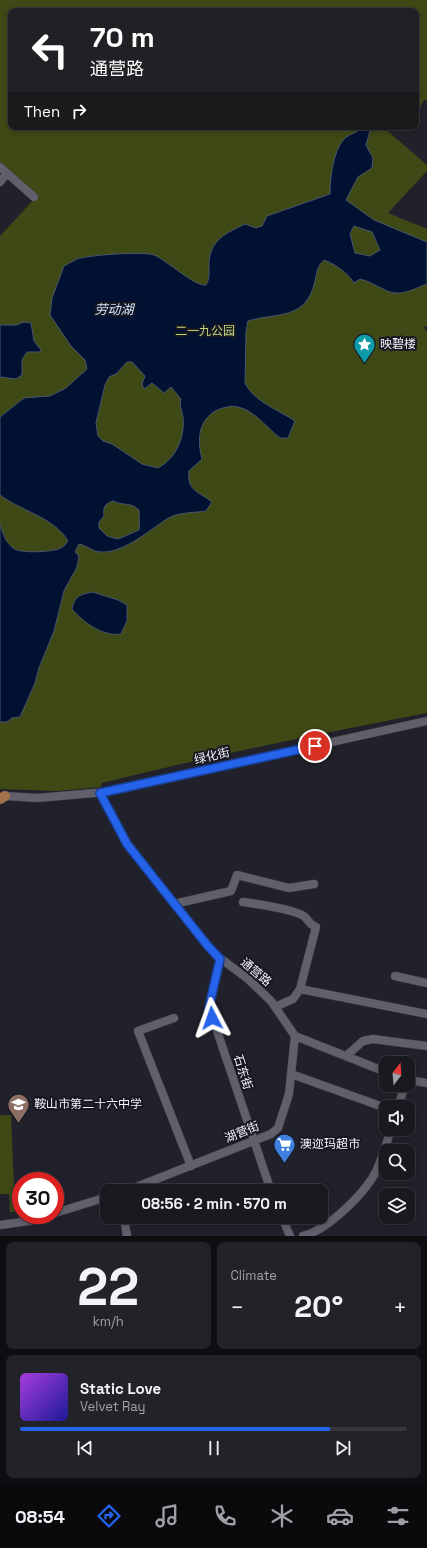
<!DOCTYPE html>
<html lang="en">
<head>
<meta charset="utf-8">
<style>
  body { margin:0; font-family:"Space Grotesk","Noto Sans SC",sans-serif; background:#222229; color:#f1f3f6; height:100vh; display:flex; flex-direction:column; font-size:15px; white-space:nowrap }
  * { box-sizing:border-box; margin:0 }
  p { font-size:13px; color:#9fa0a5 }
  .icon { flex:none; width:22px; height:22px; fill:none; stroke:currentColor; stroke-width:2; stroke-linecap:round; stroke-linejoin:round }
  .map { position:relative; height:1236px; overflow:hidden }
  .drawer { display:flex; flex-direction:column; gap:6px; padding:6px; background:#0e0e12; flex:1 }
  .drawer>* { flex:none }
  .hud { position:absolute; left:8px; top:8px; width:411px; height:122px; border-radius:8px; box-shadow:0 2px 6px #0003,0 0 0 1px #37383e; background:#202124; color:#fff; overflow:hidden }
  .needle { width:26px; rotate:17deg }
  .controls { position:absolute; left:379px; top:1056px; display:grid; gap:8px }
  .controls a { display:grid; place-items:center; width:36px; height:36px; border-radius:8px; background:#191920; box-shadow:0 2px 6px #0003,0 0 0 1px #37383e; font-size:20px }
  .speed { position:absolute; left:12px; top:1172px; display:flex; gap:8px; font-size:20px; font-weight:700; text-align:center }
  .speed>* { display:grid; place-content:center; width:52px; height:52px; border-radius:50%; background:#191920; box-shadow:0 2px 6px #0003,0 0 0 1px #37383e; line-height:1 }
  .speed .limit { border:6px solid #d22; background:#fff; color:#111 }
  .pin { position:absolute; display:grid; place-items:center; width:34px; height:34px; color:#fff; margin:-17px; border:2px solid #fff; border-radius:50%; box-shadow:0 1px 4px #0007 }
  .me { position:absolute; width:44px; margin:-22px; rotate:356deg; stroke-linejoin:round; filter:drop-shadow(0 0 3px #0008) }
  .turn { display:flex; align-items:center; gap:14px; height:84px; padding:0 16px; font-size:18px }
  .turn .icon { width:52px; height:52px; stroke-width:2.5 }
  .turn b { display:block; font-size:28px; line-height:34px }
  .then { display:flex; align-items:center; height:38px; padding:0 16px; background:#0003; gap:8px; font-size:15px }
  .big { font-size:30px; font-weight:700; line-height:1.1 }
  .drawer .tile { flex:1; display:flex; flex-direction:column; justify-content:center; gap:6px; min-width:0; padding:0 14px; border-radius:8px; background:#222229 }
  .drawer .dial { align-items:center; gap:0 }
  .dial b { font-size:52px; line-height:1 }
  .song { display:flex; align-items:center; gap:12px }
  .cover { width:48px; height:48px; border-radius:6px; background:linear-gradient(135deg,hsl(280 70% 55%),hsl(240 70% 35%)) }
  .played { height:4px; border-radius:2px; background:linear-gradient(90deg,#2563eb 80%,#37383e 80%) }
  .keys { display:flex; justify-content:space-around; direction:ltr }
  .heat { display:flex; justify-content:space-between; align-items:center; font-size:22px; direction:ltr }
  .drawer .tiles { flex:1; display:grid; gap:6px; grid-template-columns:1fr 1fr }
  .tile:last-child { grid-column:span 2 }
  .trip { position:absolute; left:100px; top:1184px; width:228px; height:40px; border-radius:8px; background:#191920; box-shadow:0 2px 6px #0003,0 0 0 1px #37383e; font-weight:700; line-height:40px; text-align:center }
  .menu { display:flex; height:64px; justify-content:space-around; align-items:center; background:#0a0a0d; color:#9fa0a5 }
  .menu .icon { width:28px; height:28px }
  .menu .selected { color:#2563eb }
  .menu b { font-size:18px; color:#f1f3f6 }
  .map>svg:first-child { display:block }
  .green { fill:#3e4915 }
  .water { fill:#001131; stroke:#49556e; fill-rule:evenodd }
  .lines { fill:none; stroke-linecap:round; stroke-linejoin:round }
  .minor-casing { stroke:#3e3e47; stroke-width:9 }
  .major-casing { stroke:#3e3e47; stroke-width:11 }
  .minor { stroke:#60606c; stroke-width:8 }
  .major { stroke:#a4734e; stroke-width:10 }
  .route-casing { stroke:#184099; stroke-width:10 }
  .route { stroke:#2563eb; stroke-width:7 }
  .labels { text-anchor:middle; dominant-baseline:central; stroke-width:4; stroke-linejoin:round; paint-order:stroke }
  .park-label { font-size:12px; fill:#bfd67b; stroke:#181822 }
  .poi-label { font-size:12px; fill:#f4f4fb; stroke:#181822; text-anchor:start }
  .street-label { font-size:12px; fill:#f4f4fb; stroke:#181822 }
  .water-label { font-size:13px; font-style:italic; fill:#cbe0fe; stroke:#181822 }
</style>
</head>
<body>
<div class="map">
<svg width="427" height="1236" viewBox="0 0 427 1236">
  <rect width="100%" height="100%" fill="#21212b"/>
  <path class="green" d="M0 0H427V101L424 100 416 116V11H11V127H383L427 165V171L388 213 427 229V326L424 327 427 332V713C318 734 210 756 102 783L101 787 57 791 0 789V236L36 197 0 165Z
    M0 1115H11L14 1185 21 1186V1209H15V1212H10L9 1194H0Z"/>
  <path class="water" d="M362 127H371L366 145 373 158 372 168 358 177 346 200 374 220 427 242V284C411 290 399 298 383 289 374 285 369 281 360 279L354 283C348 273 335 264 324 260 315 268 317 278 313 288 303 320 273 313 248 321L246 332 245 383C254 402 279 410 295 421L288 438H280C268 429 254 410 238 407 231 405 223 408 217 410 198 420 197 440 202 459L189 471C187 491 198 491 212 502L206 511C194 513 177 512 167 519 149 530 119 558 95 551 90 549 84 545 79 544L75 552 79 556 77 567 64 591 54 631 39 668 35 683 20 717 12 718 7 722H0V524C3 533 5 542 13 548 20 554 53 552 61 548 64 546 66 544 68 541 55 518 21 511 0 495V417L24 398 50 396 66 388 87 369 85 360 71 346 50 315 52 298 64 266C68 264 73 261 77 259 89 255 144 251 154 255 168 261 195 287 206 285 210 279 209 271 209 263 210 240 226 233 245 224L256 228 262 226 267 216 330 194C330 179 333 151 344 139 349 134 358 133 362 127ZM354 226 372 232 380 250 370 256 355 253 350 234ZM127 362H132L145 376 142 384 144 389 152 383 164 393 171 387 181 399C179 407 182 410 183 417 185 438 176 458 158 468L142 464 112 444 103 441 98 436 96 423 105 385 109 377 116 374ZM113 501C123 506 131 502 139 510 139 517 140 522 139 530L118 539 107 536 99 528V522L104 516C103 508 104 504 113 501Z
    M24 322 31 323 34 341 41 350 40 352H27L22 360V375L16 379 0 377V325H16Z
    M93 592 118 600 127 605V621L121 634C103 637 83 622 72 609 74 596 81 594 93 592Z"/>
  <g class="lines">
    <defs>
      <path id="minor" d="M0 167 34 197
        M0 182 7 173
        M100 793 127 843 171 900 216 955 248 979 271 1001 295 1036 386 1072
        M5 796 37 798 106 792 427 721
        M243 902C256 904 296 909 305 917 309 921 309 924 316 927L300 989 293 999 275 1007
        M174 904 231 891 237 875 289 888 314 884
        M220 959 209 1007 271 1191
        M395 976 427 983
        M300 989 427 1014
        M174 1018 138 1031 191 1166
        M346 1056 363 1041 373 1039 427 1046
        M291 1074 386 1108
        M408 1080 427 1083
        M398 1107 405 1085
        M126 1191 271 1134 278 1128 289 1094 295 1036
        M55 1213 107 1197
        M124 1217 127 1236
        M282 1217 290 1236
        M0 1225 29 1221 48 1215
        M303 1236C328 1230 368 1191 378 1167 383 1155 387 1142 391 1129"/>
      <path id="major" d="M0 799 5 796"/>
    </defs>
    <use href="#minor" class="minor-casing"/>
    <use href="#major" class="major-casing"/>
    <use href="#minor" class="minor"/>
    <use href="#major" class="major"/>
  </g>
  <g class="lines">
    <defs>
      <path id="route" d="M212 1018 209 1007 220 959 207 945 127 844 100 793 315 746"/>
    </defs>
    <use href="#route" class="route-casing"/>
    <use href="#route" class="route"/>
  </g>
  <defs>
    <symbol id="sight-pin" viewBox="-11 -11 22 30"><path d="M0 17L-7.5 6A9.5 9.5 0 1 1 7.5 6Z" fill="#0f9aa8" stroke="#181822"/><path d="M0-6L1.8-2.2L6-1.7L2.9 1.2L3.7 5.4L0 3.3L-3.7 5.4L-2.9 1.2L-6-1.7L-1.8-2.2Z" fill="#fff"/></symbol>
    <symbol id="school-pin" viewBox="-11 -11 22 30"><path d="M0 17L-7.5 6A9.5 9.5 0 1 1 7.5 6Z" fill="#8d6e63" stroke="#181822"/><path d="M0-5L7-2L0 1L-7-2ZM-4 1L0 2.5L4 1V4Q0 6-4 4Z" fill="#fff"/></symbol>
    <symbol id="supermarket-pin" viewBox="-11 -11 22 30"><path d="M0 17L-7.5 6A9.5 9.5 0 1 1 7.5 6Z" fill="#3f7fe0" stroke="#181822"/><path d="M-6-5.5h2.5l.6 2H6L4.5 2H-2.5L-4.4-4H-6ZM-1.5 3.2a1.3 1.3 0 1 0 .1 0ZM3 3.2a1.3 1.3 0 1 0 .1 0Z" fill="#fff"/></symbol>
  </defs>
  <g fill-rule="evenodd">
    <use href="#sight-pin" x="352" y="332" width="25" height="34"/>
    <use href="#school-pin" x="6" y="1092" width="25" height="34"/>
    <use href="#supermarket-pin" x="272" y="1132" width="25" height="34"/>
  </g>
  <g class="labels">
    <g class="park-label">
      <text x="205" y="331">二一九公园</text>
    </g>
    <g class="poi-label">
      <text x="380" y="344">映碧楼</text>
      <text x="34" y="1104">鞍山市第二十六中学</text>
      <text x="300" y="1144">澳迩玛超市</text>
    </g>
    <g class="street-label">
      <text transform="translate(212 756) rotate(-13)">绿化街</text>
      <text transform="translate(256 972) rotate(40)">通营路</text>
      <text transform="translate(243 1072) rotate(72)">石东街</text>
      <text transform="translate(242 1132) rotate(-22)">湖营街</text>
    </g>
    <g class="water-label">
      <text x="114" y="309">劳动湖</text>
    </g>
  </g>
</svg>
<div class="controls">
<a><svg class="needle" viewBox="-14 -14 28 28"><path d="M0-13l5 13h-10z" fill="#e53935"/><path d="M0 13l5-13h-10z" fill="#9fa0a5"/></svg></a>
<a><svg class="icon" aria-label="sound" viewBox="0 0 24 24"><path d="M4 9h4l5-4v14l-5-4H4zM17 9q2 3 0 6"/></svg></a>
<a><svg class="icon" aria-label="search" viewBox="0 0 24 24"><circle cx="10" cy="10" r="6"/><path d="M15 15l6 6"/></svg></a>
<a><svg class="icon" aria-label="layers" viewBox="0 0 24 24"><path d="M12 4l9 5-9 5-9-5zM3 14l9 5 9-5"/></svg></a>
</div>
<div class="speed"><div class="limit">30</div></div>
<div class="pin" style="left:315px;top:746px;background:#d93025"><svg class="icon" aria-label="arrive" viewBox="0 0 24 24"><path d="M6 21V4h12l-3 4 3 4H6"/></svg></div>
<svg class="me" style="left:212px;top:1018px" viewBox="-20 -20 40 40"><path d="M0-17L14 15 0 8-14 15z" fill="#2563eb" stroke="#fff" stroke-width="4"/></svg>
<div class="trip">08:56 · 2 min · 570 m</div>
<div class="hud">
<div class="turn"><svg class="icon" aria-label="left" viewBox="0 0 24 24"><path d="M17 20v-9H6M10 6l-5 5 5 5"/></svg><div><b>70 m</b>通营路</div></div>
<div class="then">Then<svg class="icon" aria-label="right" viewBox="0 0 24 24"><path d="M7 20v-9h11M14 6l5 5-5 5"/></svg></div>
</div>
</div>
<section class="drawer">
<div class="tiles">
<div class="tile dial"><b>22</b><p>km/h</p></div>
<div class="tile"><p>Climate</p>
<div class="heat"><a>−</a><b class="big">20°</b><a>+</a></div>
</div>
<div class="tile">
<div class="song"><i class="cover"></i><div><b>Static Love</b><p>Velvet Ray</p></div></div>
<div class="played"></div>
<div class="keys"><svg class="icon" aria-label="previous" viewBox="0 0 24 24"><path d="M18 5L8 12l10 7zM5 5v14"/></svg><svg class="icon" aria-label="pause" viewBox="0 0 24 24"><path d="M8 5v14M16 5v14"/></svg><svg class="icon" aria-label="next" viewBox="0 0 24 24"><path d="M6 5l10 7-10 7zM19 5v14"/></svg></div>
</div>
</div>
</section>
<nav class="menu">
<b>08:54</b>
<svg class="icon selected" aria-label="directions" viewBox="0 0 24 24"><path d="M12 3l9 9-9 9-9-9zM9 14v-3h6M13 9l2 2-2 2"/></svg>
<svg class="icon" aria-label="music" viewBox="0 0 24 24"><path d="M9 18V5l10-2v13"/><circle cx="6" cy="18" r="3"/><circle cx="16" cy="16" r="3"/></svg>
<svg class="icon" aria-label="phone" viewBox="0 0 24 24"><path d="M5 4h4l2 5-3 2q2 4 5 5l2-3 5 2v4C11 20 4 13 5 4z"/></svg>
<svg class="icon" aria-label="climate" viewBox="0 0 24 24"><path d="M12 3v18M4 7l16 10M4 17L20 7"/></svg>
<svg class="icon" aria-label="car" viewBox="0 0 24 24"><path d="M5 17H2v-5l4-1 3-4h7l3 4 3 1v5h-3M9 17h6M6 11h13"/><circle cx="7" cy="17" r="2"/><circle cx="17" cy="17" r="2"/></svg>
<svg class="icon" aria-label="filters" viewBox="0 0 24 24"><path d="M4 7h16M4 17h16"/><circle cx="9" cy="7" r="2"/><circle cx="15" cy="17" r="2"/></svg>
</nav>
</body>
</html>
